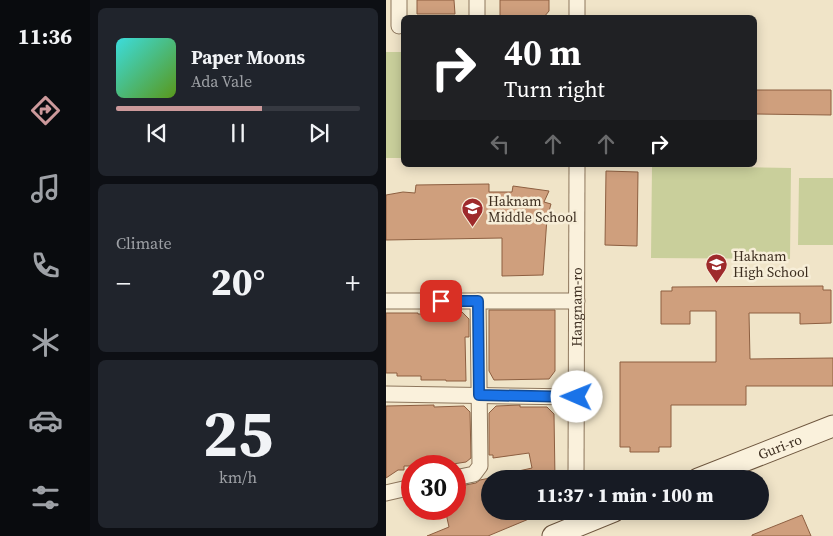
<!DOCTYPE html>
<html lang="en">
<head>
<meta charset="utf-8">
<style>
  body { margin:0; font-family:"Source Serif 4",serif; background:#20242c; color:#f1f3f6; height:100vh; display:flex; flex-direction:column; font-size:19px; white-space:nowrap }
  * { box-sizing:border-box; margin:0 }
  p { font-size:16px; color:#9ea1a6 }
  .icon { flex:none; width:28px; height:28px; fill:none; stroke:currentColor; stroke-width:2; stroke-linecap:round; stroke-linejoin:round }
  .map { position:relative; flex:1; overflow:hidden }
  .side { display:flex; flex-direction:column; gap:8px; padding:8px; background:#0d0f14; width:296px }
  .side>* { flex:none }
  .top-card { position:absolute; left:15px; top:15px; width:356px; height:152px; border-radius:8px; box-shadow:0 2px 12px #0003; background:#202124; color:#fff; overflow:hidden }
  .speed { position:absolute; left:15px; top:455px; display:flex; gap:10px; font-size:25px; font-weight:700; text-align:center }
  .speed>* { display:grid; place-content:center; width:65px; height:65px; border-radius:50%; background:#171b24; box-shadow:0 2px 12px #0003; line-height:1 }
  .speed .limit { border:8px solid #d22; background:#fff; color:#111 }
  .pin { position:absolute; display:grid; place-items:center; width:42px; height:42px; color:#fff; margin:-21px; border-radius:10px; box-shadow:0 2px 8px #0006 }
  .me { position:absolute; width:55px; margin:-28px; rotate:271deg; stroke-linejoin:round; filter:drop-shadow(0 0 4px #0008) }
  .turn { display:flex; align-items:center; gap:18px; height:105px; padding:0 20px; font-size:22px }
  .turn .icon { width:65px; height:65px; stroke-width:2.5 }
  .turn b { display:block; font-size:35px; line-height:42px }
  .lanes { display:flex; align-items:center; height:48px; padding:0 20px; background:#0003; justify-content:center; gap:25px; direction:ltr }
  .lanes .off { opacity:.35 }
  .big { font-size:38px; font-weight:800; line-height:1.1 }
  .side .widget { flex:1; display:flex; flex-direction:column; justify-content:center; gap:8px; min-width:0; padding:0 18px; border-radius:8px; background:#20242c }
  .side .dial { align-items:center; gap:0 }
  .dial b { font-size:65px; line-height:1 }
  .song { display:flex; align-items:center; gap:15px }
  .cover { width:60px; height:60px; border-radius:8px; background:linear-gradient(135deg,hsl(180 70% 55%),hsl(90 70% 35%)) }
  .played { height:5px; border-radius:2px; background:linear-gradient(90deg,#cc999b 60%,#363941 60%) }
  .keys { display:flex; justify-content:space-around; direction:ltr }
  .heat { display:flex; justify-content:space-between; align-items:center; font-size:28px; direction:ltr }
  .trip { position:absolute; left:95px; top:470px; width:288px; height:50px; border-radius:25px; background:#171b24; box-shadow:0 2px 12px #0003; font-weight:800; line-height:50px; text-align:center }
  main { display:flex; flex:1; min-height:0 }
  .tab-bar { display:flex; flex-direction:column; width:90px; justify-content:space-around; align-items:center; background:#090b0e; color:#9ea1a6 }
  .tab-bar .icon { width:35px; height:35px }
  .tab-bar .current { color:#cc999b }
  .tab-bar b { font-size:22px; color:#f1f3f6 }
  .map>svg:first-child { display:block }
  .garden { fill:#c9cf9b }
  .building { fill:#cf9f7d; stroke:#8d5f41 }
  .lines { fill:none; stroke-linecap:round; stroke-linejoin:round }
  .street-casing { stroke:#8d765c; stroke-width:17 }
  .secondary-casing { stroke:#6f573f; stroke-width:23 }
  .street { stroke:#faf1dc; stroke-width:15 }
  .secondary { stroke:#faf1dc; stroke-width:21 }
  .route-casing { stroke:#114b97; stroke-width:12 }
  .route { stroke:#1a73e8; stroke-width:9 }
  .labels { text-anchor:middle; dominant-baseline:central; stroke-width:5; stroke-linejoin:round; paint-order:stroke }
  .poi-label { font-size:14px; fill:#3d2e20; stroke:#f7eed8; text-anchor:start }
  .street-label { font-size:14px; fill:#3d2e20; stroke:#f7eed8 }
</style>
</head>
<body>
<main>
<nav class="tab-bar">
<b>11:36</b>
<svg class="icon current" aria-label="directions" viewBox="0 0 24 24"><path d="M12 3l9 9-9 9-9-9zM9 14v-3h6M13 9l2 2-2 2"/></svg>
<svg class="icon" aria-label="music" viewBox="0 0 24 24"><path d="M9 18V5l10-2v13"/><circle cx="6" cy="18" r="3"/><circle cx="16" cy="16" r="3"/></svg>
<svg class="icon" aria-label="phone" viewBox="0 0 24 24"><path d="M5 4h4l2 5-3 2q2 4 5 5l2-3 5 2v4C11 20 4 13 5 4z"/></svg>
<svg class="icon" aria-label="climate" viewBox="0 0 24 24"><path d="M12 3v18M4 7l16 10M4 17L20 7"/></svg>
<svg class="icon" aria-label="car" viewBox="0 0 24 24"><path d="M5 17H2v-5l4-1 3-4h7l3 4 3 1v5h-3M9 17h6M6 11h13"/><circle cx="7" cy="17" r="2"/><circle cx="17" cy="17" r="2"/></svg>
<svg class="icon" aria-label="filters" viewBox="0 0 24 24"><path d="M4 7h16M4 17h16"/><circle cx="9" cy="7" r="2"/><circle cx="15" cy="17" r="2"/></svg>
</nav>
<section class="side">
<div class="widget">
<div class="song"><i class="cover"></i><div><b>Paper Moons</b><p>Ada Vale</p></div></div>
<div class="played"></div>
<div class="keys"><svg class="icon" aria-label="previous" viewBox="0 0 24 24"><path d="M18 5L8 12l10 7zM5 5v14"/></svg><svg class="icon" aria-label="pause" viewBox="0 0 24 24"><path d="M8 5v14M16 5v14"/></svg><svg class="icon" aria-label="next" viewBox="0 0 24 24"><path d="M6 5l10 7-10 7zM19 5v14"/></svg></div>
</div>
<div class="widget"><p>Climate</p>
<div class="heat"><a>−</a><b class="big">20°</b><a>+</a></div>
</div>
<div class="widget dial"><b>25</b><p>km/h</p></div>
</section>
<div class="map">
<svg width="447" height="536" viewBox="0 0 447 536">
  <rect width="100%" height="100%" fill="#f0e4c8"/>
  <path class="garden" d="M0 52H17V158H0Z
    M266 166 405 168 404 259 265 258Z
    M413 178H447V245H412Z"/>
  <path class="building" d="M31 0H68L69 14H31Z
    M114 0H163V11L158 17H114Z
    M369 90H445V115L369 114Z
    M220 171 252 172 251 246 219 245Z
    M103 184V192H126L127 186 163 191 158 202 165 204 161 218 157 275 116 276V238L0 240V195L17 192 29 193 30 185Z
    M437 286V290H445V323L414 324V313H363L364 359 447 358V386H360V405H285V447H273V452H244V447H234V362H330V311H304V324H275V291H286V287Z
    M103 310H169V371L163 379 108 380 103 371Z
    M59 312H76L83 319V337H79L80 381H60V380H35V376H11V373H0V313H32V314H59Z
    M48 405V407L78 406 84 412 85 458 80 462 54 466H18V470H12L0 478V406Z
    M134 405V407H161L168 414 169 479H120L119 474 146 468 143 453 107 458V455H103V413L110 406Z
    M104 478V511H162L102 536H41L63 527 59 509H69V487L90 483 94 480Z
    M416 515 425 536H366V535Z"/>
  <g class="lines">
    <defs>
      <g id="street">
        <path d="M13 0V26"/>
        <path d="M191 0V18"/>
        <path d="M91 18V0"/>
        <path d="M0 301H191"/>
        <path d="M0 394 191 397"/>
        <path d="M69 478 88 474 94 466 92 301"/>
        <path id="s1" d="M190 479 191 165"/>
        <path d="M0 493 26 487"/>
      </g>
      <g id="secondary">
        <path id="s2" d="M312 479 447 426"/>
        <path d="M167 536 228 511"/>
      </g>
    </defs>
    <use href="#street" class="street-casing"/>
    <use href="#secondary" class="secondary-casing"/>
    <use href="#street" class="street"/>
    <use href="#secondary" class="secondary"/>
  </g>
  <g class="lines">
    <defs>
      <path id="route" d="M55 301H92L93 395 191 397"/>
    </defs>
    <use href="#route" class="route-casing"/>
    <use href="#route" class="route"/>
  </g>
  <defs>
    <symbol id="school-pin" viewBox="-11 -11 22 30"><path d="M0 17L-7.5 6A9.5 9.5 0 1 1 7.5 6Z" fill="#9e2a2b" stroke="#f7eed8"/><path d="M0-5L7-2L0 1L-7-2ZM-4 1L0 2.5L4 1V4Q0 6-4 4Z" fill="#fff"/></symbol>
  </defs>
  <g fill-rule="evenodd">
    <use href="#school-pin" x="74" y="196" width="25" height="34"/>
    <use href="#school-pin" x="318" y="252" width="25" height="34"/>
  </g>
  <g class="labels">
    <g class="poi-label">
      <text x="102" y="201">Haknam<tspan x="102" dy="16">Middle School</tspan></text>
      <text x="347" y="256">Haknam<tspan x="347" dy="16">High School</tspan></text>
    </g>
    <g class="street-label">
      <text stroke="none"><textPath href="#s1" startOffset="172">Hangnam-ro</textPath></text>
      <text stroke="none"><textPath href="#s2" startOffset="88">Guri-ro</textPath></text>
    </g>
  </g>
</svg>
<div class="speed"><div class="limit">30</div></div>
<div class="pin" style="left:55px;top:301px;background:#d93025"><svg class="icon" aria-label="arrive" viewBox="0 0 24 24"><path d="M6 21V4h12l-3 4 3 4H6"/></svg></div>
<svg class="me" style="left:191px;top:397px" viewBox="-20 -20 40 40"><circle r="19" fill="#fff"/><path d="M0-13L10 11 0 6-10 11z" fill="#1a73e8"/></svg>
<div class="trip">11:37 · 1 min · 100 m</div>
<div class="top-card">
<div class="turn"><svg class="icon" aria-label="right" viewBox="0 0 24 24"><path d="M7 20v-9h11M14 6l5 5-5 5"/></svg><div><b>40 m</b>Turn right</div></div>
<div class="lanes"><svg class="icon off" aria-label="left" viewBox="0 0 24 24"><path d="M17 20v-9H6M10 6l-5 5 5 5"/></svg><svg class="icon off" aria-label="ahead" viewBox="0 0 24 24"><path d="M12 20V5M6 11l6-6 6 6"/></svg><svg class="icon off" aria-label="ahead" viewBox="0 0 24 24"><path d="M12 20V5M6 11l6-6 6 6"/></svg><svg class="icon" aria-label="right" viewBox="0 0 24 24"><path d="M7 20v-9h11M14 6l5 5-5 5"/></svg></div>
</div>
</div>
</main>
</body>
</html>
